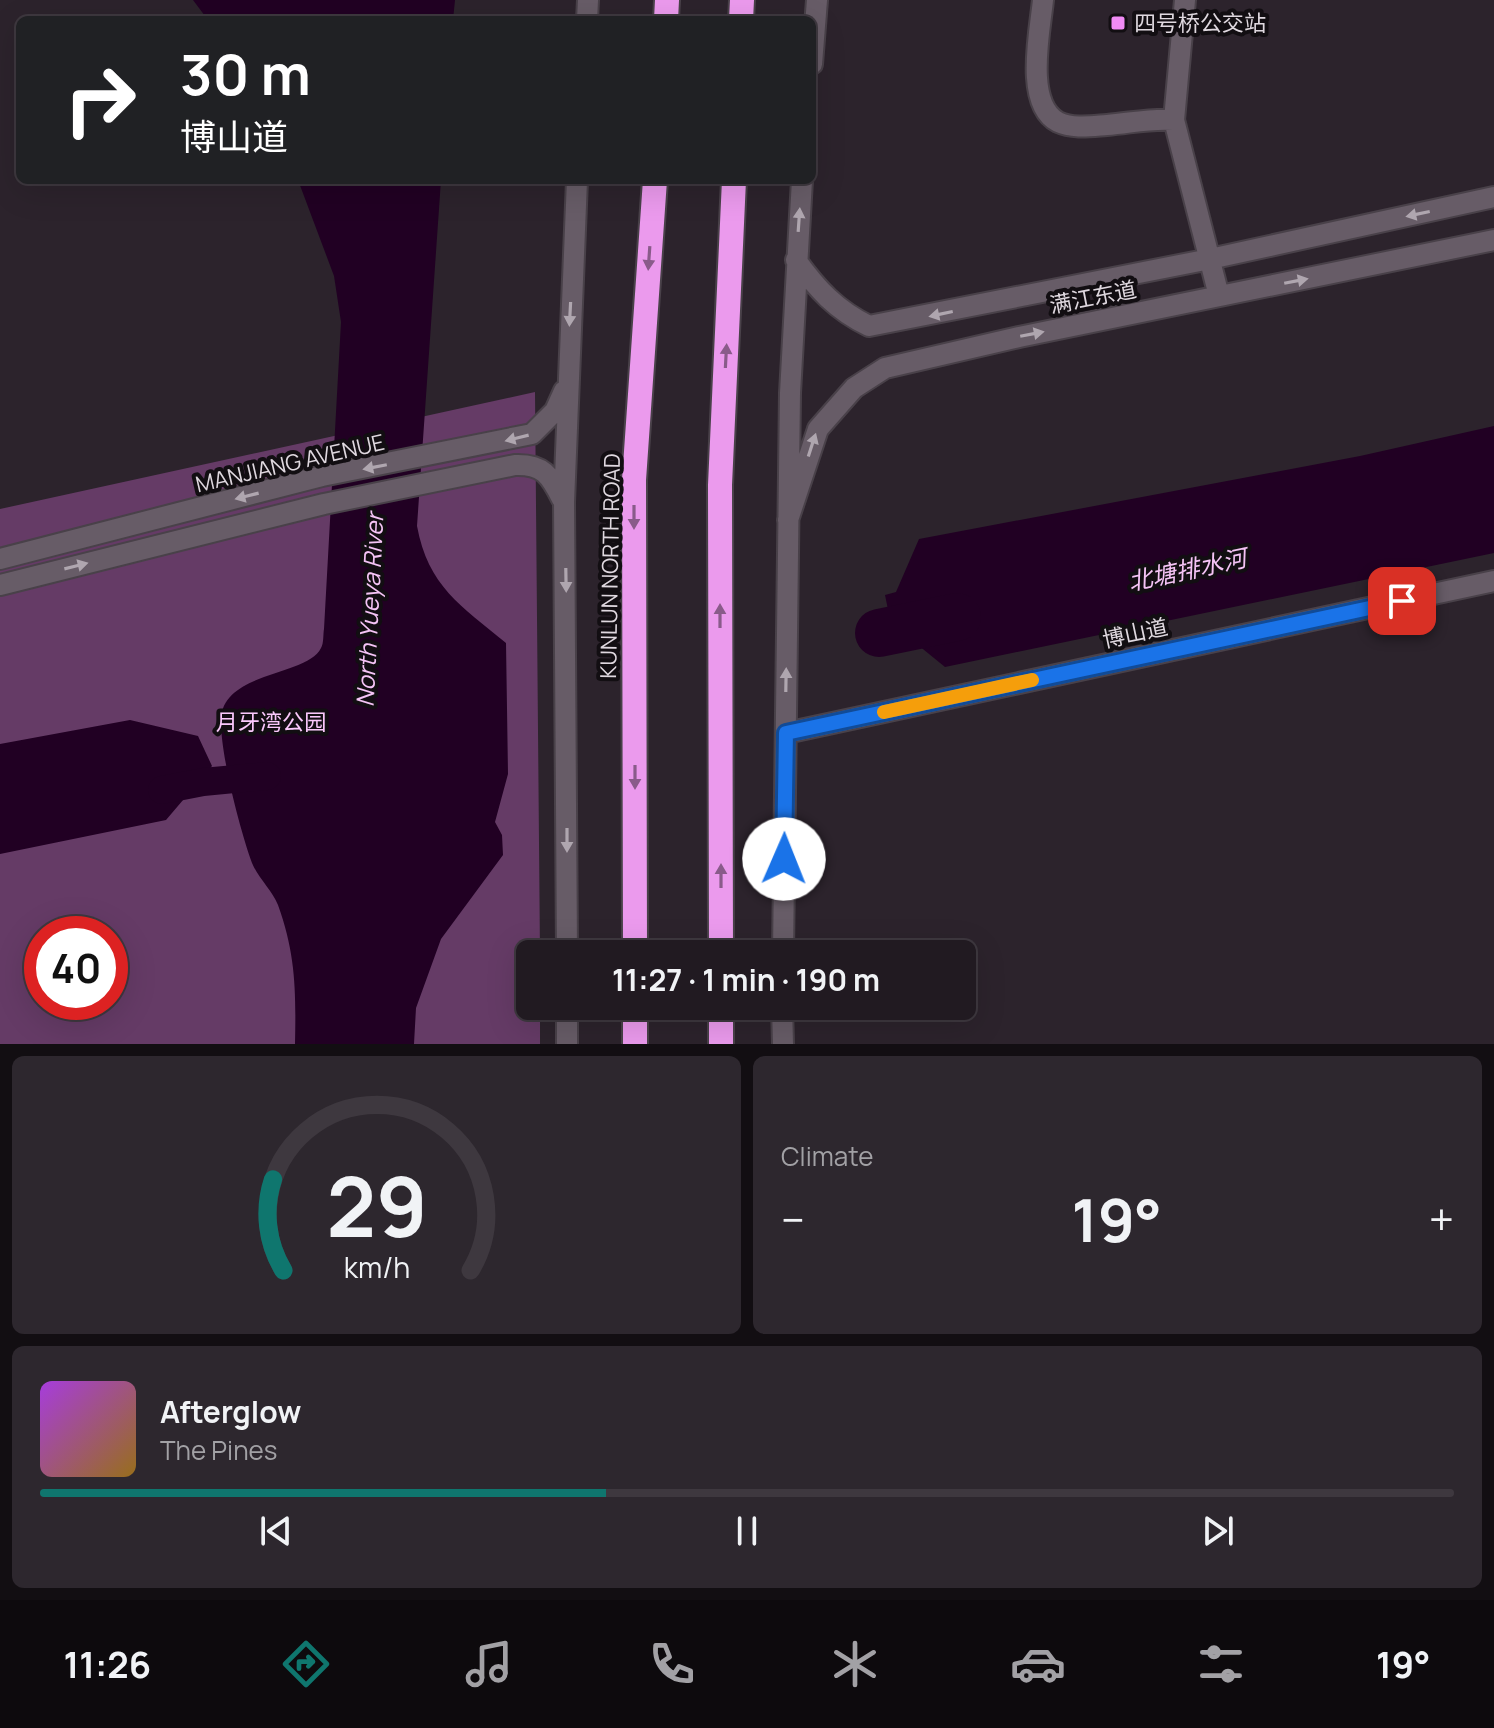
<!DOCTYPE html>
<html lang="en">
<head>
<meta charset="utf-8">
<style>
  body { margin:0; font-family:Manrope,"Noto Sans SC",sans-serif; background:#2d272e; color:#f1f3f6; height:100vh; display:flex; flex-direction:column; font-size:30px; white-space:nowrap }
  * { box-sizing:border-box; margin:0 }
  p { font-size:26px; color:#a2a1a5 }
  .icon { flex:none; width:44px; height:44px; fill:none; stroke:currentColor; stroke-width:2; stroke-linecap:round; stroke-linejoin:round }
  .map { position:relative; height:1044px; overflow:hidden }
  .panel { display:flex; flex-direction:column; gap:12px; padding:12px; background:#120e12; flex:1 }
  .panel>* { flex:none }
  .banner { position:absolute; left:16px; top:16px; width:800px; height:168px; border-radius:12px; box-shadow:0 8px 32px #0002,0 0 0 2px #3e383f; background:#202124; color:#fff; overflow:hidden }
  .speed { position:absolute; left:24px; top:916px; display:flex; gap:16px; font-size:40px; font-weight:700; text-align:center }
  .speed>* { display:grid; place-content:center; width:104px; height:104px; border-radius:50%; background:#211a21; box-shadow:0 8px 32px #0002,0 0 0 2px #3e383f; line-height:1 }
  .speed .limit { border:12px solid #d22; background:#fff; color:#111 }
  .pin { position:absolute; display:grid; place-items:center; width:68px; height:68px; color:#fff; margin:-34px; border-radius:16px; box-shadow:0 4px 12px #0006 }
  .me { position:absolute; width:88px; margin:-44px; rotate:1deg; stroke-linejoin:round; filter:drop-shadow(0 0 6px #0008) }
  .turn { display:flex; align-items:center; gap:28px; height:168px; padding:0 32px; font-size:36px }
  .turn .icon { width:104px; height:104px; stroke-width:2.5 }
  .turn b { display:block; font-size:56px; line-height:68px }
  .big { font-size:60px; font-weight:700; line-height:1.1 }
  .panel .widget { flex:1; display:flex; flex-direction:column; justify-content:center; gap:12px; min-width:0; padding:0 28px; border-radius:12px; background:#2d272e }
  .panel .dial { align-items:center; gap:0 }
  .dial svg { height:208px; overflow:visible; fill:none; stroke:#3e383f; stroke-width:7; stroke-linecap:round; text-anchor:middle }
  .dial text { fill:#f1f3f6; stroke:none }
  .song { display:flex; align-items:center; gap:24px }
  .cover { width:96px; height:96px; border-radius:12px; background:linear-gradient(135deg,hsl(280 70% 55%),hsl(40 70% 35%)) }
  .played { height:8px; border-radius:4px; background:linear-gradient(90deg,#0f766e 40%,#3e383f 40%) }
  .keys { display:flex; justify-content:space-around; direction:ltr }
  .heat { display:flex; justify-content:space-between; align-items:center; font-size:44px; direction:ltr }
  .panel .tiles { flex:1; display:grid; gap:12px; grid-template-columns:1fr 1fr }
  .widget:last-child { grid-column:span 2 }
  .trip { position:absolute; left:516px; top:940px; width:460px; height:80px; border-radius:12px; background:#211a21; box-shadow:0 8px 32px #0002,0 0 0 2px #3e383f; font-weight:700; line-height:80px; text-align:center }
  .dock { display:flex; height:128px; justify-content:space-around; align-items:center; background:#0d0a0d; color:#a2a1a5 }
  .dock .icon { width:56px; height:56px }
  .dock .selected { color:#0f766e }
  .dock b { font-size:36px; color:#f1f3f6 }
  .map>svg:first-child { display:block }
  .green { fill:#653b66; fill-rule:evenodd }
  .water { fill:#210023 }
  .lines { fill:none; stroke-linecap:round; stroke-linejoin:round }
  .canal { stroke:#210023; stroke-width:28 }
  .river { stroke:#210023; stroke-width:48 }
  .minor-casing { stroke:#494149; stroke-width:24 }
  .highway-casing { stroke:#494149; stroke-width:28 }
  .minor { stroke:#675c67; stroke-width:20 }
  .highway { stroke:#eb9aed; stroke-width:24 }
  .oneway { fill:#afa6af }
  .oneway2 { fill:#895b8a }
  .route-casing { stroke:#114b97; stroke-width:20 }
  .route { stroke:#1a73e8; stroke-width:14 }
  .slow { stroke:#f59e0b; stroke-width:14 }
  .poi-dot { fill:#f18bf5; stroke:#120e12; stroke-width:3 }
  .labels { text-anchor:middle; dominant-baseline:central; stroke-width:8; stroke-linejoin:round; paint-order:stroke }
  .poi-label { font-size:22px; fill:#dfd8df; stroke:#120e12; text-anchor:start }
  .street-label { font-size:22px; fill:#dfd8df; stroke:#120e12 }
  .park-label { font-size:22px; fill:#fac8fb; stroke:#120e12 }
  .water-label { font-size:24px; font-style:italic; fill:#f5c4f6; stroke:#120e12 }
</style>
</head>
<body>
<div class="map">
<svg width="1494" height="1044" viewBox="0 0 1494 1044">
  <rect width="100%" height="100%" fill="#2c232c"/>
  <path class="green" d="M535 392 540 954H530V1006H540V1044H0V509ZM42 934H110V1002H42Z"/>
  <path class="water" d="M193 0H455L453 20H208Z
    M298 180H441L417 526C428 586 461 606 506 643L508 774 495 822 502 835 503 855 441 939 416 1008 414 1044H295C296 992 296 955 278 905 272 890 258 878 252 863 240 830 220 753 221 719 223 671 308 676 321 648 324 643 323 634 324 629L341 322 334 276Z
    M1494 426V553L945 667 902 632 893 634 885 595 896 592 919 539 1360 456Z
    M130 720 198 736 212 766 166 820 0 854V744Z"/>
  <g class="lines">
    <path class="canal" d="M162 790 203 782 267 776"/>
    <path class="river" d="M879 633 957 617"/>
    <defs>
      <path id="minor" d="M1043 0C1040 31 1024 104 1058 122 1073 129 1092 126 1107 125 1131 123 1151 118 1174 120
        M1185 0 1174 120 1219 296
        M587 20 588 0
        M812 64 817 0
        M796 260C817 289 836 310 869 326L1210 259 1494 197
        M788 520 818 429 854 388 885 368 1019 337 1494 240
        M0 559 322 476 532 434 555 411 564 391
        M0 585 324 504 515 465C543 464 550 475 562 499
        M786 733 1494 581
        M567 954 564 502 577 180
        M783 954 790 393 802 180
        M782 1006 783 1044
        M567 1044V1006"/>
      <path id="highway" d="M666 20 667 0
        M741 20 742 0
        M635 954 634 480 655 180
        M721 954 720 485 734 180
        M635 1006V1044
        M721 1006V1044"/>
    </defs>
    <use href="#minor" class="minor-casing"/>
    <use href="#highway" class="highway-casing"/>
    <use href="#minor" class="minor"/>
    <use href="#highway" class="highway"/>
  </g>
  <defs><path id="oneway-solid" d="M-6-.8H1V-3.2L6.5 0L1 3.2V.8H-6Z" transform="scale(2)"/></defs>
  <g class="oneway">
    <use href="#oneway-solid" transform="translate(1418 214) rotate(168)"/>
    <use href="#oneway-solid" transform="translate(799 220) rotate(-86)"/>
    <use href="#oneway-solid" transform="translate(1296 281) rotate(-11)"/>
    <use href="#oneway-solid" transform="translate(570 314) rotate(93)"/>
    <use href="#oneway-solid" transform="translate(941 314) rotate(168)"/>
    <use href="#oneway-solid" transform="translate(1032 334) rotate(-11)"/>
    <use href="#oneway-solid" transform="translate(517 438) rotate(166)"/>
    <use href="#oneway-solid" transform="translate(812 445) rotate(-72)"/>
    <use href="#oneway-solid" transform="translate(375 467) rotate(169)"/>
    <use href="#oneway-solid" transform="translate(247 496) rotate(166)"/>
    <use href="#oneway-solid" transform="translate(76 566) rotate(-14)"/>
    <use href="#oneway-solid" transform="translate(566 580) rotate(89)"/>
    <use href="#oneway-solid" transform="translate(786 680) rotate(-89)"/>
    <use href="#oneway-solid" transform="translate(567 840) rotate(90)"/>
  </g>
  <g class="oneway2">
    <use href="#oneway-solid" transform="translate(649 258) rotate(94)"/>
    <use href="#oneway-solid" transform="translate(726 356) rotate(-87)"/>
    <use href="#oneway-solid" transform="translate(634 517) rotate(90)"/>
    <use href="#oneway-solid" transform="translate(720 616) rotate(-90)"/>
    <use href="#oneway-solid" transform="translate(635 777) rotate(90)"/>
    <use href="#oneway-solid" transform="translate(721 876) rotate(-90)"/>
  </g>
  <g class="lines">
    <defs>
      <path id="route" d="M784 859 786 733 1402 601"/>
    </defs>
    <use href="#route" class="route-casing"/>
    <use href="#route" class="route"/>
    <path class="slow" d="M884 712 1032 680"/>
  </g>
  <rect class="poi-dot" x="1110" y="15" width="16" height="16" rx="4"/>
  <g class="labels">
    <g class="poi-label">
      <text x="1134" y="23">四号桥公交站</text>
    </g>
    <g class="street-label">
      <text transform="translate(1093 297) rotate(-11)">满江东道</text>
      <text transform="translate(290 463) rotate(-13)">MANJIANG AVENUE</text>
      <text transform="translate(610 566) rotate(-89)">KUNLUN NORTH ROAD</text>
      <text transform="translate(1135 633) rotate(-12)">博山道</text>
    </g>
    <g class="park-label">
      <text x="271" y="722">月牙湾公园</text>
    </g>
    <g class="water-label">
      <text transform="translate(1187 569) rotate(-12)">北塘排水河</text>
      <text transform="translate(369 610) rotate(-87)">North Yueya River</text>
    </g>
  </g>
</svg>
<div class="speed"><div class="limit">40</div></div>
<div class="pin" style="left:1402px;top:601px;background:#d93025"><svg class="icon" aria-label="arrive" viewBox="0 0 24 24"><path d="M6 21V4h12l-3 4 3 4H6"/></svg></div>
<svg class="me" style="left:784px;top:859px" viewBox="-20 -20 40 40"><circle r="19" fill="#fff"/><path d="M0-13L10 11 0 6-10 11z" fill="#1a73e8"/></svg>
<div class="trip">11:27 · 1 min · 190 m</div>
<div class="banner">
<div class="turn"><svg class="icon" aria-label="right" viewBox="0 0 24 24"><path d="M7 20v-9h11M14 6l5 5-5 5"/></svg><div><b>30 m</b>博山道</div></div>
</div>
</div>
<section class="panel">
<div class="tiles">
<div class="widget dial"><svg viewBox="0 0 100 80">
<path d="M14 69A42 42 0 1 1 86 69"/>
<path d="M14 69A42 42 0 0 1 10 34" stroke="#0f766e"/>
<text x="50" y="56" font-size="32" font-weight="700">29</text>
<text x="50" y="72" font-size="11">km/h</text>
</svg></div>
<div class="widget"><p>Climate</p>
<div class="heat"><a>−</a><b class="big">19°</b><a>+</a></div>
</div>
<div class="widget">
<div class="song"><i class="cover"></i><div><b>Afterglow</b><p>The Pines</p></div></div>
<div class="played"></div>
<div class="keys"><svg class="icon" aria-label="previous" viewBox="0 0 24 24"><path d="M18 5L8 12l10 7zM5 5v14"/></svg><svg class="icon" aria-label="pause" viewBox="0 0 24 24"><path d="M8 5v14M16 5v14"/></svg><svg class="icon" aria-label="next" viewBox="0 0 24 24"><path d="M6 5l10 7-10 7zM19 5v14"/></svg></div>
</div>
</div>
</section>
<nav class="dock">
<b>11:26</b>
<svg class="icon selected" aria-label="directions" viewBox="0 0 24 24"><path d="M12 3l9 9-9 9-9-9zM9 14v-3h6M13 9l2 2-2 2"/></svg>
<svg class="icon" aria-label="music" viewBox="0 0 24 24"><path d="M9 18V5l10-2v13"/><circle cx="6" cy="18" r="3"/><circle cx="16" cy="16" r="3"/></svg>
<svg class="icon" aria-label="phone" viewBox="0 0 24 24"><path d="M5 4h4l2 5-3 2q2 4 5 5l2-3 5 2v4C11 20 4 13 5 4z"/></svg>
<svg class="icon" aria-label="climate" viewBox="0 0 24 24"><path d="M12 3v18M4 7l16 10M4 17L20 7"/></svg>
<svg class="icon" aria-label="car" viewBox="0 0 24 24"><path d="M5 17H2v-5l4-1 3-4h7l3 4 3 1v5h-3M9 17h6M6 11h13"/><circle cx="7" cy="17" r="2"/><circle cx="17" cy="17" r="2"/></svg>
<svg class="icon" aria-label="filters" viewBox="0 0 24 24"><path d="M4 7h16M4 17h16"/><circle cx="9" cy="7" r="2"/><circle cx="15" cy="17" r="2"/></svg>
<b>19°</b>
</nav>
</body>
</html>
